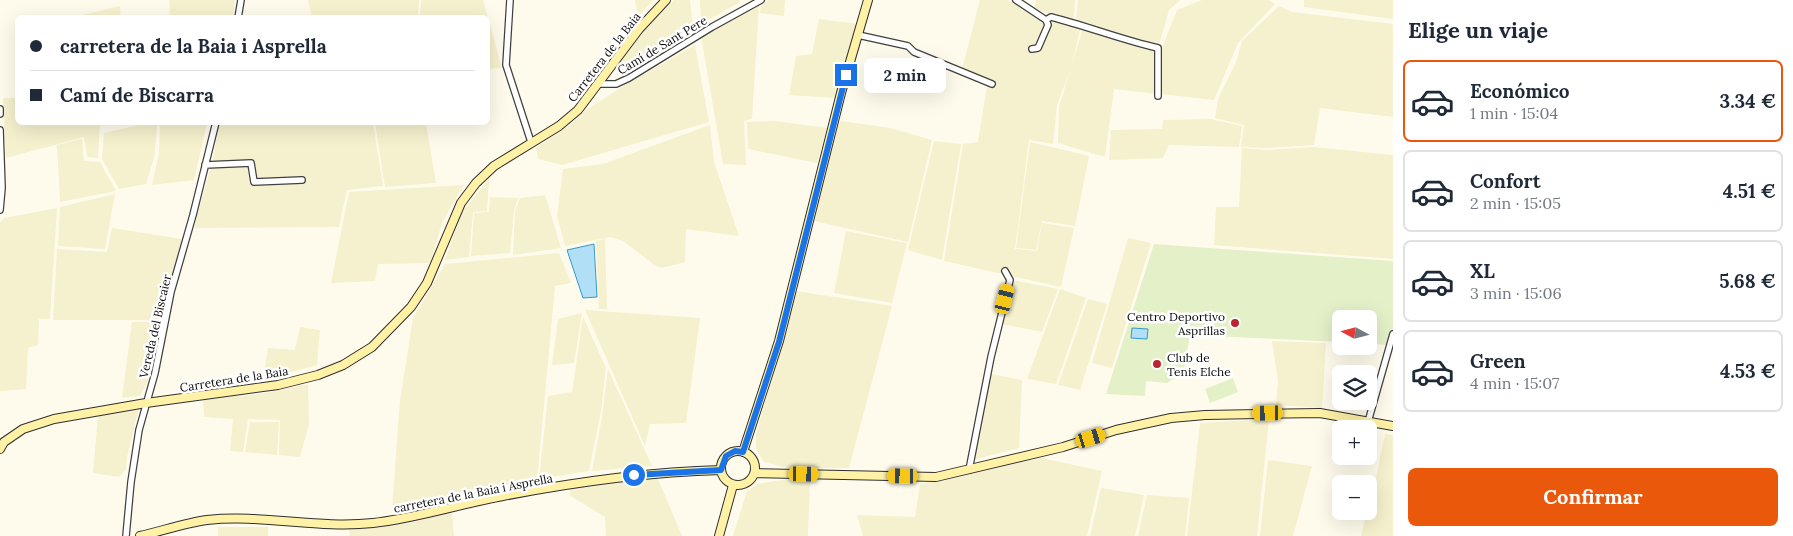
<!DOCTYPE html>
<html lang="es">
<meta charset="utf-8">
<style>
:root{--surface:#fff;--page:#f2f2f3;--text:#1f2937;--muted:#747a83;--line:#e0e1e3;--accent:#ea580c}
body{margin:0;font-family:Lora,serif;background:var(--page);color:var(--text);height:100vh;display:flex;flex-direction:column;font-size:19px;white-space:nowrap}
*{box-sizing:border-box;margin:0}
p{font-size:16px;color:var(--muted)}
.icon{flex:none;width:28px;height:28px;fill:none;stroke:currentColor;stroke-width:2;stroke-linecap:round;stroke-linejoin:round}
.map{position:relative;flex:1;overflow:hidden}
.side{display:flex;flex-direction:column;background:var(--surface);width:400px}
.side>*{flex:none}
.banner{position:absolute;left:15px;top:15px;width:475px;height:110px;border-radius:8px;box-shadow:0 5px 20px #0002;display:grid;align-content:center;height:110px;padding:0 15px;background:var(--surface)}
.needle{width:32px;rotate:277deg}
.buttons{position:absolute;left:1332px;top:310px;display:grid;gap:10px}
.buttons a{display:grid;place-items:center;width:45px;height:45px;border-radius:8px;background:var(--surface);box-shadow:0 5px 20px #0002;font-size:25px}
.end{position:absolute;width:22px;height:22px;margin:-11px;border:6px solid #1a73e8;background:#fff;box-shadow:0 0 0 2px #fff}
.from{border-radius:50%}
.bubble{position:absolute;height:35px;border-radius:8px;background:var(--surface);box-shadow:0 5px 20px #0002;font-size:16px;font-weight:700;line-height:35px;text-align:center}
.car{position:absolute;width:15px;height:30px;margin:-15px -8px;border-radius:6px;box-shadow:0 0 4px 1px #0007;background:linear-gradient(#f5c518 24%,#345 0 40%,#f5c518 0 76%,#345 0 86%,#f5c518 0)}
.banner b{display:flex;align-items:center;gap:18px;height:48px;font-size:19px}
.banner b+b{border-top:1px solid var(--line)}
.banner i{width:12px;height:12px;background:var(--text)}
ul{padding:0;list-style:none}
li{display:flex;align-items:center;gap:15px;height:82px;margin:0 10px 8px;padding:0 5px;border:2px solid var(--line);border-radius:8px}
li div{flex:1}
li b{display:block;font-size:19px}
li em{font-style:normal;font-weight:700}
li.active{border-color:var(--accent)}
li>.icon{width:45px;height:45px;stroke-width:1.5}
h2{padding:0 15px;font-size:22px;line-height:60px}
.action{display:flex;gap:10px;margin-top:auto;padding:10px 15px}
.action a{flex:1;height:58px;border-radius:8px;background:var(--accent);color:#fff;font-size:20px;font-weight:700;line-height:58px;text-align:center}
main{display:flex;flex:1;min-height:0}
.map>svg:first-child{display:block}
</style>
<main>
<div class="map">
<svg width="1393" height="536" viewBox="0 0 1393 536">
<rect width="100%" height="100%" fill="#fffbec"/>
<path fill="#f5f0cd" d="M169,0H235L233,17H170Z
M308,0H419L418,17H312Z
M421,0H483L502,68L488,69V18L420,17Z
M635,0H653L638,17Z
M674,0H690L693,30L617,75L616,66L645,30Z
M700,0H740V2L701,24Z
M769,0H785L784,16L760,13L761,4Z
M980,0H1008L1034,14L1081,26L1071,68L1057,105L1053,144L1029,140L1015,249L1037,251L1042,223L1074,228L1061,287L944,261L963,144L978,142L988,80L962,69Z
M1036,0H1075L1074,19L1048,14L1035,8Z
M1078,0H1180L1169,10L1159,45L1126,38L1076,19Z
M1202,0H1269L1275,4L1238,43L1214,100L1162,94V48L1177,10Z
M1304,0H1393V19L1304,7Z
M120,6L121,17H74Z
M759,6L752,119L744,121L746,165L723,164L701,36Z
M1279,6L1292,12L1393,24V117L1320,108L1314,145L1266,148L1241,147L1244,125L1215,118L1218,99L1236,62L1242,41Z
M819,19L857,24L836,98L789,95L796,56L812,54Z
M1083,28L1122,43L1157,50L1158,94L1114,89L1105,157L1058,143L1059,107Z
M695,45L709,122L562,165L538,159L536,148L570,125L586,110L625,85Z
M3,98H17L18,122L100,123L98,158L87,157L84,137L6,158Z
M1211,119L1242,126L1239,147L1169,145L1163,158L1109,160L1111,130L1162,129L1163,120Z
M775,121L827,128L817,163L748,149L747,122Z
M841,121L890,128L932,140L908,242L814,221L837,125Z
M152,122L157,123L155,154L146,184L119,189L102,159L104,133Z
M160,123H207L194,180L152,185L159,153Z
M219,123H373L383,186L347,190L339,227L194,228L213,159Z
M375,123H426L436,183L385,187Z
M710,125L714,162L739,236L686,229L685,262L662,268L656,266L623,241L611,237L565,246L557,216L563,169L603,164Z
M82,139L84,161L100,162L116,191L60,202L57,145Z
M934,141L961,144L942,260L908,250Z
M1030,142L1089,156L1075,226L1042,221L1036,250L1016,248Z
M1314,147L1393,155V259L1214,245L1216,207H1239L1242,148L1267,150Z
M489,179L487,211L473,212L469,257L445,260L462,212Z
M464,185L442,223L430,263L378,264L375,281L331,283L349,192Z
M115,194L105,249L58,246L60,207Z
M545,195L561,248L513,255L515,212L520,198Z
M490,197L518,198L514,211L510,253L471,256L474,213L489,212Z
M57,208L50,319H39L38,345L28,348L26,389L0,391V223L4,218Z
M112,228L182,239L161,320H53L57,249L107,252Z
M846,231L907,243L892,303L834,293Z
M1128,238L1151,243L1112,368L1092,363Z
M605,239L607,309H599L596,241Z
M559,253L571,283L555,286L537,480L470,491L392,509L400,400L413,318L445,264Z
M1012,280L1058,289L1042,332L1002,324Z
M1060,289L1086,298L1056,384L1027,379Z
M796,291L892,306L849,468H788L764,462L756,449V434Z
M1088,299L1107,304L1080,390L1058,385Z
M585,310L700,318L686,423L650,424L645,446Z
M582,313L574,363L552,365L558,319Z
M583,317L606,368L601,411L589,471L539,479L548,396L572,392Z
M132,322H161L147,383L140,396L122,398Z
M300,327L320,330L317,365L263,380L268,348L295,350Z
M1272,341L1326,343L1322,408L1276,405L1278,381Z
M608,369L652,466L592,471L602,417Z
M991,374L1022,380L1019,448L972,460Z
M308,384L309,424L300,457L279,455L280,420L248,419L243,452L230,451L233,419L204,417L203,399L266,393Z
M139,408L127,457L126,469L119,477L93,473L98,416Z
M1269,419L1257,536H1187L1200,423Z
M250,422H279L277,455L245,452Z
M1385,434L1393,435V536H1361L1367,511H1369Z
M1041,458L1102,471L1087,536H863L857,515L915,517L920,484Z
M1268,460L1312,466L1293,536H1260Z
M658,479L682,536H606L605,517L569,495L571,489L608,483Z
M781,480L810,481L808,536H733L747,491L757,484Z
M1101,488L1144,495L1135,536H1090Z
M1147,495L1189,498L1185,536H1138Z
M452,512L454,536H350L349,529L401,523Z
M218,527H268V536H218Z"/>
<path fill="#e4f0c8" d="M1154,244L1393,261V329L1389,345L1369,344V319H1341V342L1190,335L1184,368L1188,375L1180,378L1178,376L1167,383L1146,381L1145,396L1106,394Z
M1233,378L1238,392L1210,403L1205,389Z"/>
<path fill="#b1dff6" stroke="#3798ce" d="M594,244L597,297L583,298L567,250Z
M1132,328L1148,329L1147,339L1131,338Z"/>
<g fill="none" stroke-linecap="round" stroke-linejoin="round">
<defs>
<path id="street" d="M510,0L506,65L531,142
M1016,0L1046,20L1048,25L1038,48L1032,49
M238,18L241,0
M1046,20L1051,17C1087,26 1122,40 1158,48V96
M858,35L908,46L914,52L992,84
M597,84H616L629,78L712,27L761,0
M0,109V114
M0,130L2,188L0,210
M205,165L251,163L254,182L302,180
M1368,422L1393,334
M969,470L991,357L1010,280L1005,271
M126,536L131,482L139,430L155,373L171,292L193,215L216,122"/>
<path id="secondary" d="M0,449L4,442L23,429L54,419L146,403L278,385L318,375L343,365L372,347L411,307L427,283L461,203L476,183L494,166L559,126L578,110L639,29L666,0
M721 468a17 17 0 1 1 34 0a17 17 0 1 1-34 0Z
M743,452L779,341L841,93L868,0
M755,473L936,477L1063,447L1116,430L1171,418L1205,415L1320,413L1393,426
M140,536C162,531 185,523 207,520C262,514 318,529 373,523C418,518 459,504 503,496C575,482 648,472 721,470
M719,536L733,485"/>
</defs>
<use href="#street" stroke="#404040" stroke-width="8"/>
<use href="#secondary" stroke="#2f2f2f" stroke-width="10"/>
<use href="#street" stroke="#fff" stroke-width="5.5"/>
<use href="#secondary" stroke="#fff2a7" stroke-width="8"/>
</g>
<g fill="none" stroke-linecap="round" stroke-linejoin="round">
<path stroke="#1a73e8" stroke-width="6" d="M634,475L721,470L726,456L735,451L743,452L779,342L846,75"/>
</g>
<g fill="#bd2431" stroke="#fff" stroke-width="2">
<circle cx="1235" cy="323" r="5"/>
<circle cx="1157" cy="364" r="5"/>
</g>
<g text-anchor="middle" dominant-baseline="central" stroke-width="5" stroke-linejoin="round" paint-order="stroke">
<g font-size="12" fill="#0d0d0d" stroke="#fff">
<text transform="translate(662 45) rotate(-31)">Camí de Sant Pere</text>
<text transform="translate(604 57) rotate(-52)">Carretera de la Baia</text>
<text transform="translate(155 326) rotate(-77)">Vereda del Biscaier</text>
<text transform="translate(234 379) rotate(-9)">Carretera de la Baia</text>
<text transform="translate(473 493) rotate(-11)">carretera de la Baia i Asprella</text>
</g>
<g font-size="12" fill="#0d0d0d" stroke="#fff" text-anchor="end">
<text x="1225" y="316">Centro Deportivo<tspan x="1225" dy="14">Asprillas</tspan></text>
<text x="1167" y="357" text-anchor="start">Club de<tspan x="1167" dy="14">Tenis Elche</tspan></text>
</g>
</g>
</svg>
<div class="buttons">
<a><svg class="needle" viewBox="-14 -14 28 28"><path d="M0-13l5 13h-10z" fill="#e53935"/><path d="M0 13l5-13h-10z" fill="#747a83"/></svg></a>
<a><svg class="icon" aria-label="layers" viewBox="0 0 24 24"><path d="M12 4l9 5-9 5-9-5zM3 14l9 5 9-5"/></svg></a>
<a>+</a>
<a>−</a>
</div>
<i class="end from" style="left:634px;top:475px"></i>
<i class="end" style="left:846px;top:75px"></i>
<div class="bubble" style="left:864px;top:58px;width:82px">2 min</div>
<i class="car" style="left:1005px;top:299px;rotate:14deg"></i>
<i class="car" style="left:1268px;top:413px;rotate:269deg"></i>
<i class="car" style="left:1091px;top:438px;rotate:73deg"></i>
<i class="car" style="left:804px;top:474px;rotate:91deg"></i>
<i class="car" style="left:903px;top:476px;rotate:271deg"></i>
<div class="banner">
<b><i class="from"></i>carretera de la Baia i Asprella</b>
<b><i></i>Camí de Biscarra</b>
</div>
</div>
<section class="side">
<h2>Elige un viaje</h2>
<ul>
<li class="active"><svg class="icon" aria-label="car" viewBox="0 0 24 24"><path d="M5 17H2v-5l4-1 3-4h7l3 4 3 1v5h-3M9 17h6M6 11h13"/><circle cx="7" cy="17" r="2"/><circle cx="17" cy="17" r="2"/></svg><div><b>Económico</b><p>1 min · 15:04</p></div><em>3.34 €</em></li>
<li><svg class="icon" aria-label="car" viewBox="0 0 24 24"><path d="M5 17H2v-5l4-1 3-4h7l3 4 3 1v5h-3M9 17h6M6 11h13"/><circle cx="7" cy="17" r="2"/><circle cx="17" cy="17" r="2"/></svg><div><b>Confort</b><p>2 min · 15:05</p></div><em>4.51 €</em></li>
<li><svg class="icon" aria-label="car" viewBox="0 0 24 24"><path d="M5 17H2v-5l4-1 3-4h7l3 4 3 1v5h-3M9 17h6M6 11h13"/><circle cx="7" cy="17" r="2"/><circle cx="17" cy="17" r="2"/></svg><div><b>XL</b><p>3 min · 15:06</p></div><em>5.68 €</em></li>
<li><svg class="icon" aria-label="car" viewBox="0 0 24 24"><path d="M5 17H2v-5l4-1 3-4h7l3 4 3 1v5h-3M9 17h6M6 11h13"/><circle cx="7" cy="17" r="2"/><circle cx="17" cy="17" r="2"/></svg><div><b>Green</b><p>4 min · 15:07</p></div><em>4.53 €</em></li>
</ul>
<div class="action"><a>Confirmar</a></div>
</section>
</main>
